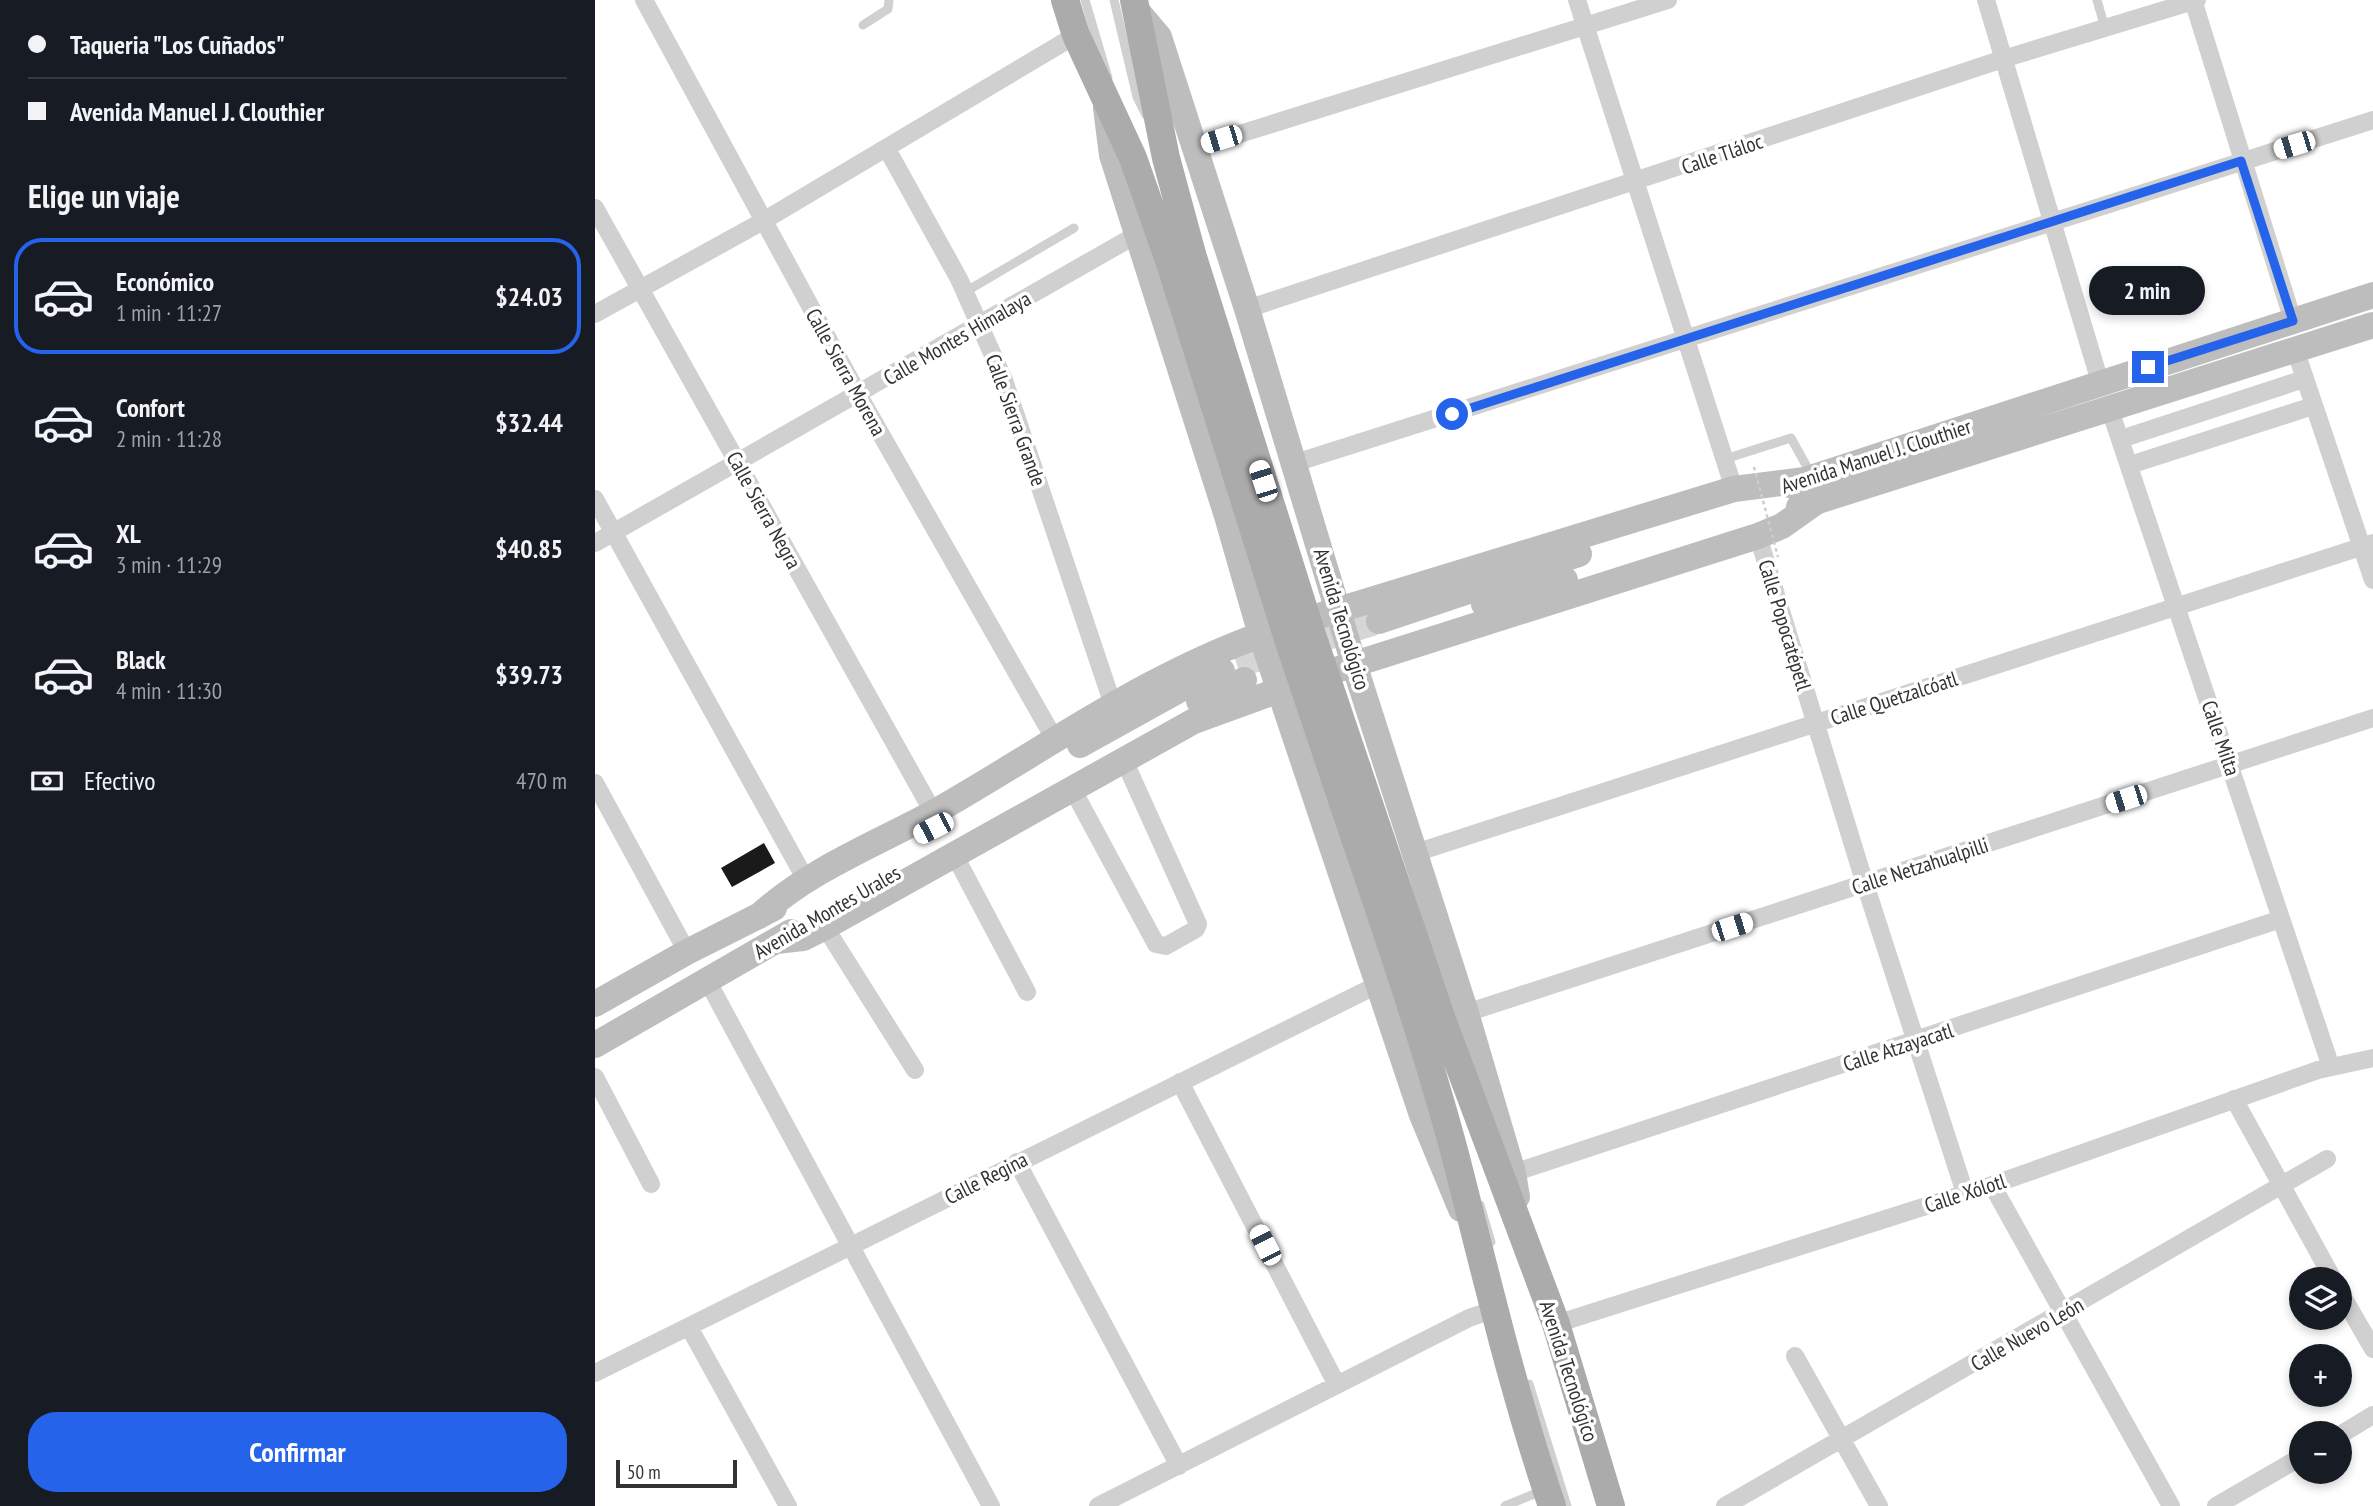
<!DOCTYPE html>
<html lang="es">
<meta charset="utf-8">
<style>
:root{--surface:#171b24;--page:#242831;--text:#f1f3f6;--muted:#9ea1a6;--line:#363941;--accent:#2563eb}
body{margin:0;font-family:"PT Sans Narrow",sans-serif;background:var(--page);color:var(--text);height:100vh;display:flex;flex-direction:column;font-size:26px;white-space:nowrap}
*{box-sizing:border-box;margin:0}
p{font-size:23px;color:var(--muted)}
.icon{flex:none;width:38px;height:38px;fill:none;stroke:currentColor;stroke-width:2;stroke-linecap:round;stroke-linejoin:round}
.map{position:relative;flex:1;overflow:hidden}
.sheet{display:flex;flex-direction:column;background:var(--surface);width:595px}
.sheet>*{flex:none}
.banner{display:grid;align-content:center;height:154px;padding:0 28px;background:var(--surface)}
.tools{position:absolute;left:1694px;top:1267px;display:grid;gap:14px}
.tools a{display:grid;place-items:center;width:63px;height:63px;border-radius:50%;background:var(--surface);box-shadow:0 4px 10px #0003;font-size:35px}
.scale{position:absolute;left:21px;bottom:18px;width:121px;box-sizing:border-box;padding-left:7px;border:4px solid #333;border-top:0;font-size:19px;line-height:24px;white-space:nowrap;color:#333;-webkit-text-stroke:5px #fff;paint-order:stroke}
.end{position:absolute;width:32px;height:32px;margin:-16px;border:9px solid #2563eb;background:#fff;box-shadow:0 0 0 4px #fff}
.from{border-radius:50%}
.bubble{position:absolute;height:49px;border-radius:24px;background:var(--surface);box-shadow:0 4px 10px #0003;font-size:23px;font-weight:800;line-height:49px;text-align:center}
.car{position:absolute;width:21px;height:42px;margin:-21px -10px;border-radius:9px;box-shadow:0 0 5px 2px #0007;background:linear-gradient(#fff 24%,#345 0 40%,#fff 0 76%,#345 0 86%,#fff 0)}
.banner b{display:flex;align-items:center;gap:24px;height:66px;font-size:26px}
.banner b+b{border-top:2px solid var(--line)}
.banner i{width:18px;height:18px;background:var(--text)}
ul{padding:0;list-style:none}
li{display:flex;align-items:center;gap:21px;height:116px;margin:0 14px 10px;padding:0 14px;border:4px solid transparent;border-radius:28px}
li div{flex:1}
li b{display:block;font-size:26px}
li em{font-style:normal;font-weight:800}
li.on{border-color:var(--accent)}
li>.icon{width:63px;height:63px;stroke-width:1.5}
h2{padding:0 28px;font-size:32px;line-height:84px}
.pay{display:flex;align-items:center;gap:18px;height:77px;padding:0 28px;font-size:26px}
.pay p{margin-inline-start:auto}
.button{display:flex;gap:14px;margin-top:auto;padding:14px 28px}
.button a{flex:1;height:80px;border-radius:28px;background:var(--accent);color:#fff;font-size:28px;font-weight:800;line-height:80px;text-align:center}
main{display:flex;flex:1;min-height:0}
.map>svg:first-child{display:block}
</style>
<main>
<section class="sheet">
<div class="banner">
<b><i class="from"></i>Taqueria &quot;Los Cuñados&quot;</b>
<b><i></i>Avenida Manuel J. Clouthier</b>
</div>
<h2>Elige un viaje</h2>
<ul>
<li class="on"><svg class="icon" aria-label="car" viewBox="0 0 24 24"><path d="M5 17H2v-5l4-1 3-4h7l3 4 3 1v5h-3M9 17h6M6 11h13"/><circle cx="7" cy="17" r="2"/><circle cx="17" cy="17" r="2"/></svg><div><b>Económico</b><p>1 min · 11:27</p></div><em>$24.03</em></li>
<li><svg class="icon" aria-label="car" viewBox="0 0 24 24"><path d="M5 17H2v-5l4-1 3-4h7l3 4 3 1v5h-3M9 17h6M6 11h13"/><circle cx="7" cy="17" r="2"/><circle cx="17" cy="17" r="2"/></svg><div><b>Confort</b><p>2 min · 11:28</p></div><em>$32.44</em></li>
<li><svg class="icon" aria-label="car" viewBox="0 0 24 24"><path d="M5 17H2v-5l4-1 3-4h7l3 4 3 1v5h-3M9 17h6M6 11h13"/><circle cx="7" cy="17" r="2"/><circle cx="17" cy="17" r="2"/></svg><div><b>XL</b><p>3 min · 11:29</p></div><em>$40.85</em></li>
<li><svg class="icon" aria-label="car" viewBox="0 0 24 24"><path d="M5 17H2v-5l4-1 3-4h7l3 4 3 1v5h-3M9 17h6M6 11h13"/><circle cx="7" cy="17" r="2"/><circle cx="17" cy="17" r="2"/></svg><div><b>Black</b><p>4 min · 11:30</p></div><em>$39.73</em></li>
</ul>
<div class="pay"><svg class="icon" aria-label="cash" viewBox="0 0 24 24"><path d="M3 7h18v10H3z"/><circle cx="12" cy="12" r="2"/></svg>Efectivo<p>470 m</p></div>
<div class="button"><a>Confirmar</a></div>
</section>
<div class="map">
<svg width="1778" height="1506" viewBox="0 0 1778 1506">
<rect width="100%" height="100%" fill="#fff"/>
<path fill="#1a1a1a" d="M169,843L180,863L137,887L126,868Z"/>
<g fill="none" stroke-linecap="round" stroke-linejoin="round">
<path stroke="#d6d6d6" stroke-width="26" stroke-dasharray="26 13" stroke-linecap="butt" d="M642,665L784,621"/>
<path stroke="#d0d0d0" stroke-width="9" d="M490,0L513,78
M519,0L542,97L551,115
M1502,0L1510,28
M268,25L293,9L294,0
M370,292L479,228
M1130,459L1196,438L1217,476
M885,1205L896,1242
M934,1384L972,1506
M910,1506L949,1490"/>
<path stroke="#d0d0d0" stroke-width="18" d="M49,0L263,394L460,740
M982,0L1139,489
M1391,0L1505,382
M1598,0L1698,321
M600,148L1073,0
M292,149L364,279L409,380L518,705
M0,208L338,812
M652,309L1408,59L1602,0
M0,314L168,221L481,35
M1700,349L1778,580
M1515,410L1736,1067
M1526,439L1709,379
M700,463L1778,120
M1535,465L1718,406
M0,499L211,880
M1163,536L1270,884L1370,1193
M0,543L541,235
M0,783L92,952
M478,790L561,944L571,946L601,929L603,924L529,760
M820,853L1778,543
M360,856L432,992
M230,927L320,1070
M112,980L396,1506
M871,1013L1778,718
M0,1077L56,1184
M585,1082L742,1385
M1639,1099L1738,1279
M422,1162L584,1466
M918,1173L1686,919
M1397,1185L1576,1506
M1745,1292L1778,1349
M961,1324L1397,1185L1723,1070L1778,1058
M94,1327L193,1506
M1200,1356L1284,1506
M0,1373L782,985
M1745,1435L1778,1415
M503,1506L874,1318L897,1310
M1130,1506L1732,1159
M1621,1506L1706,1457"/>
<path stroke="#bdbdbd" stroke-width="26" d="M542,11L564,37L652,309L759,664L871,1013L918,1173L922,1197
M511,108L517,155L632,516L666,635L827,1115L866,1209
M1194,485L1778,295
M1204,507L1778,325
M889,604L970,580
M727,615L1139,489L1210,480
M784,621L984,554
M744,669L1163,536L1187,526L1221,502
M604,701L649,680
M485,745L586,689L627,671
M164,916C214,870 279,845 338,813C451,749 556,671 680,630
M181,941L208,938L230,927L599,721L701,684
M0,1004L92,952L179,908
M0,1045L196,932"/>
<path stroke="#ababab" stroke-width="28" d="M470,0L481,35L538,158L575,263
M539,0L571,158L597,254
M762,768L846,1017L961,1324L1016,1506
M740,779C782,904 827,1030 861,1158C891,1275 918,1392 957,1506"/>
<path stroke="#cdcdcd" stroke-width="2.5" stroke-dasharray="3.5 3.5" stroke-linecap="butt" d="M1159,467L1183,557"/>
<path stroke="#ababab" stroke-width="28" d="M597,254L716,632L762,768
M575,263L693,639L740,779"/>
</g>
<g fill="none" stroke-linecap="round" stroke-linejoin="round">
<path stroke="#2563eb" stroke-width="9" d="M857,414L1646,161L1698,321L1553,367"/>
</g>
<g text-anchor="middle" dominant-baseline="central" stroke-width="7" stroke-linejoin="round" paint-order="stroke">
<g font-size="21" fill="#333" stroke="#fff">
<text transform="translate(1127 154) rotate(-19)">Calle Tláloc</text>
<text transform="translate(362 338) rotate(-30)">Calle Montes Himalaya</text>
<text transform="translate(251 372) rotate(61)">Calle Sierra Morena</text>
<text transform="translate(421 420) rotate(70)">Calle Sierra Grande</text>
<text transform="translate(1281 456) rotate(-18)">Avenida Manuel J. Clouthier</text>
<text transform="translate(169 510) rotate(61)">Calle Sierra Negra</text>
<text transform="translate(747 619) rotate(73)">Avenida Tecnológico</text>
<text transform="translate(1190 625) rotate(73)">Calle Popocatépetl</text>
<text transform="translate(1299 698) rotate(-18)">Calle Quetzalcóatl</text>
<text transform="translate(1626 738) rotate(71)">Calle Milta</text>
<text transform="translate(1325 866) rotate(-18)">Calle Netzahualpilli</text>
<text transform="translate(232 912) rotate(-30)">Avenida Montes Urales</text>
<text transform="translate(1303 1047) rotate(-18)">Calle Atzayacatl</text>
<text transform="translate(391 1178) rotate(-27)">Calle Regina</text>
<text transform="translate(1370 1193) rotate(-18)">Calle Xólotl</text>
<text transform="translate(1432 1334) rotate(-30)">Calle Nuevo León</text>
<text transform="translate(974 1371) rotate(72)">Avenida Tecnológico</text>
</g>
</g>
</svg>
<div class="tools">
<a><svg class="icon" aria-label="layers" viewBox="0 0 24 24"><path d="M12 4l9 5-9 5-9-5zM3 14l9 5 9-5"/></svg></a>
<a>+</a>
<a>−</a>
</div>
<div class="scale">50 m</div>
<i class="end from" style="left:857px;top:414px"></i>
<i class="end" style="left:1553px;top:367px"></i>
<div class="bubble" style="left:1494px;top:266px;width:116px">2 min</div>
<i class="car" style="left:626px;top:139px;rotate:253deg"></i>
<i class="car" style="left:1699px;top:145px;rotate:253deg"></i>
<i class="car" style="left:668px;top:481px;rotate:342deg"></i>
<i class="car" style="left:1531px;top:799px;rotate:252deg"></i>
<i class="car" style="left:338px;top:828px;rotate:243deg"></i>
<i class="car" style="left:1137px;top:927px;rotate:72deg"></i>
<i class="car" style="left:670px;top:1245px;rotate:333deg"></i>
</div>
</main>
